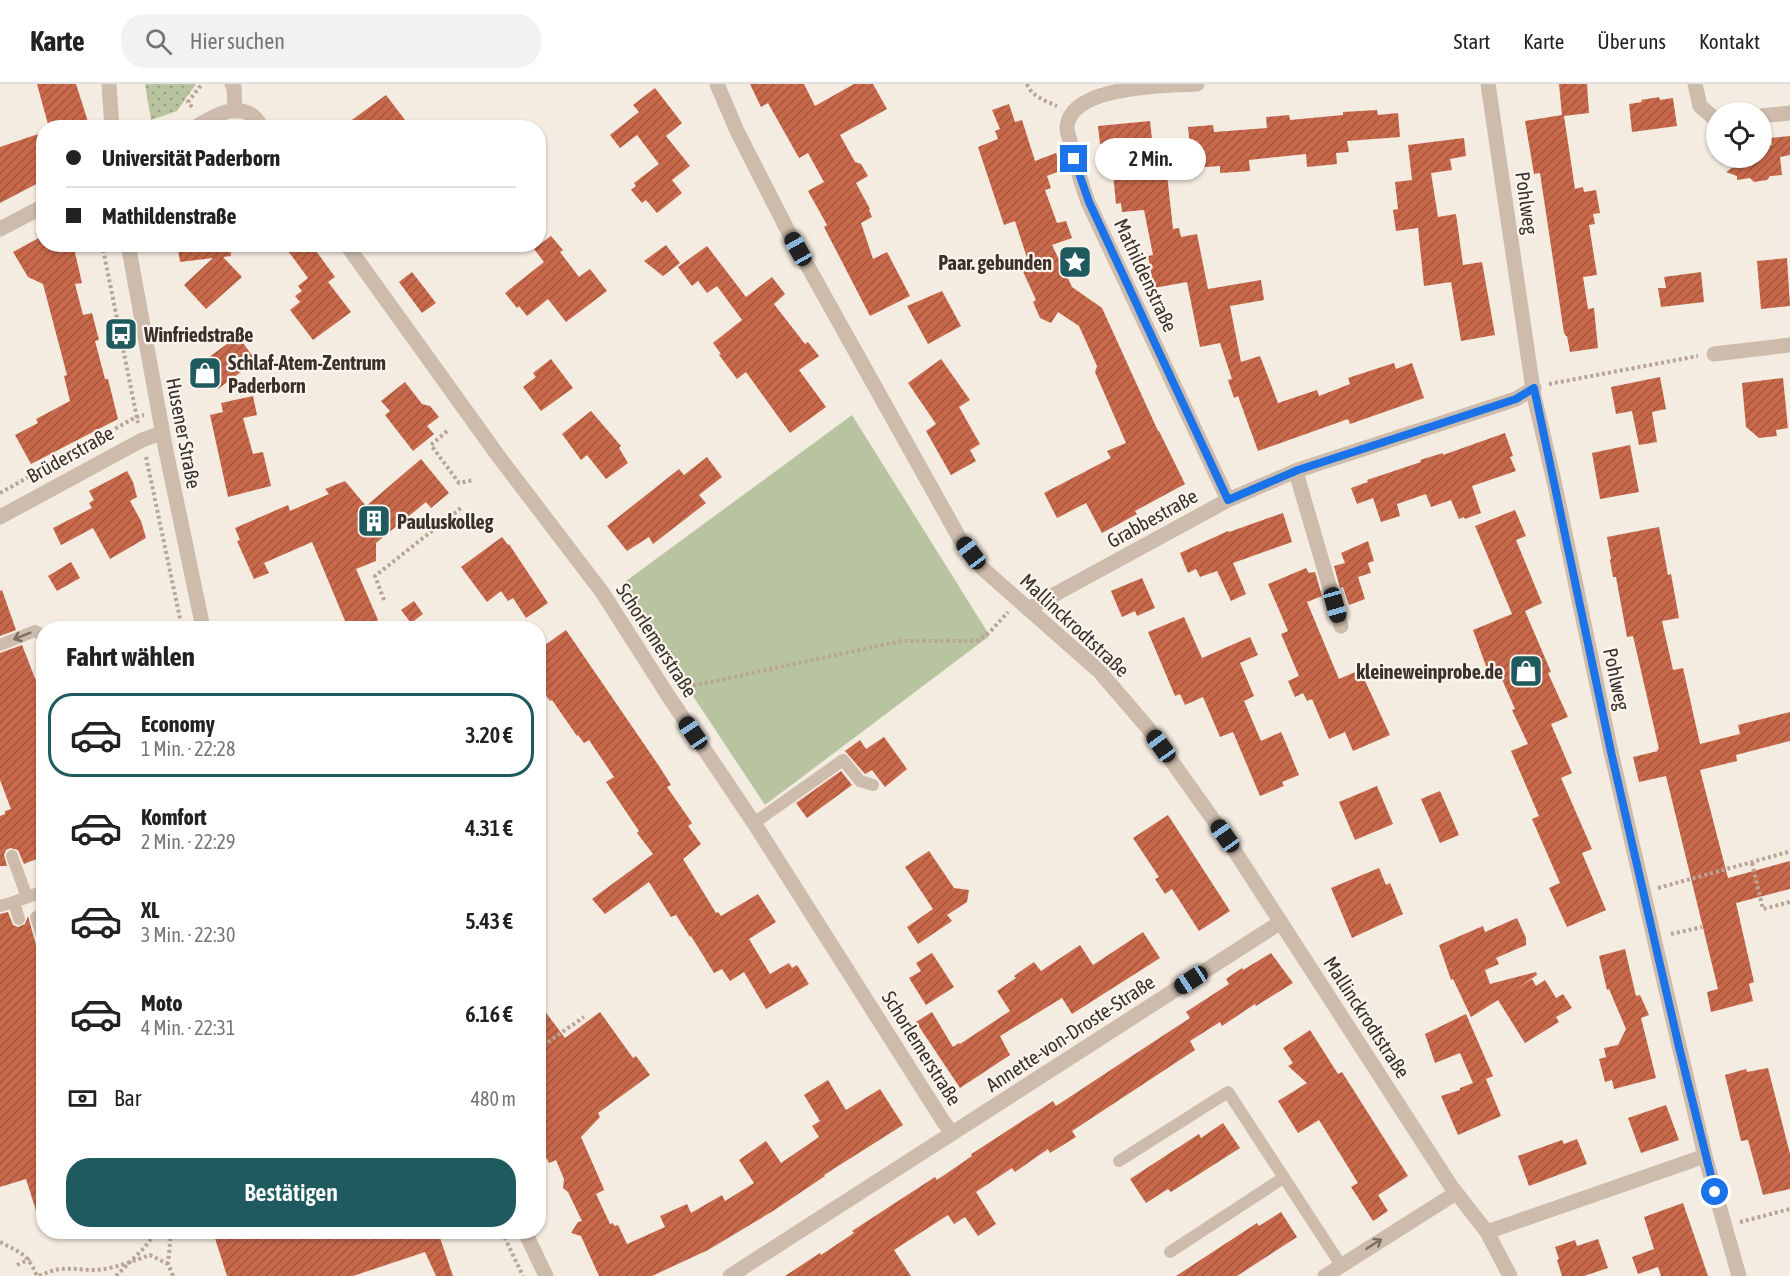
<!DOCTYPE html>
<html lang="de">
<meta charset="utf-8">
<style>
:root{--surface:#fff;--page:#f2f2f2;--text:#222;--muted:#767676;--line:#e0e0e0;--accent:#1f5a5e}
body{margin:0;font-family:"Asap Condensed",sans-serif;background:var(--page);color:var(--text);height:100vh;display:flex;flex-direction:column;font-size:22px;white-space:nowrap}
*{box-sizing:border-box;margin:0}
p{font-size:20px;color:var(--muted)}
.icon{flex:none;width:33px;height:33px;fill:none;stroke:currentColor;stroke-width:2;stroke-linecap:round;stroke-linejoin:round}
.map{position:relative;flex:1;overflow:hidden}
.drawer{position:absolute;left:36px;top:537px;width:510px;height:618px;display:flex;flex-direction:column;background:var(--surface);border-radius:24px;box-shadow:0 2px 4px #0004}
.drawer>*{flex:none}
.hud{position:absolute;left:36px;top:36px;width:510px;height:132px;border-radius:24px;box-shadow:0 2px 4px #0004;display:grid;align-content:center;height:132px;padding:0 30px;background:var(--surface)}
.controls{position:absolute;left:1706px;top:18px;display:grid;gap:12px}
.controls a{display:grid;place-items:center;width:66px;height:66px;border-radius:50%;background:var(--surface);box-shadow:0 2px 4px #0004;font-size:30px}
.end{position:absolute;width:27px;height:27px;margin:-14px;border:8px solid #1a73e8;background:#fff;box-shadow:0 0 0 3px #fff}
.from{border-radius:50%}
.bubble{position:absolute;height:42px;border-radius:21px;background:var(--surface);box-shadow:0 2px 4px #0004;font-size:20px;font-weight:600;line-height:42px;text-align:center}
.car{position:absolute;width:18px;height:36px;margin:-18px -9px;border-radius:8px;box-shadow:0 0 4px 2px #0007;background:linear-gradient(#222 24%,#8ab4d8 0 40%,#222 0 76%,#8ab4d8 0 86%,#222 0)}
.hud b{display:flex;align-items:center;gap:21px;height:57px;font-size:22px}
.hud b+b{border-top:2px solid var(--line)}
.hud i{width:15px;height:15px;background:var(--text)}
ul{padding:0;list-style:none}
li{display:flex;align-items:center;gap:18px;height:84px;margin:0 12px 9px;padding:0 18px;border:3px solid transparent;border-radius:24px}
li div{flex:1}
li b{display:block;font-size:22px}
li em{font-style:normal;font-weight:600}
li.active{border-color:var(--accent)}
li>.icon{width:54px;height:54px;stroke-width:1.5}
h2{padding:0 30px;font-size:27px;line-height:72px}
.pay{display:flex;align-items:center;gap:15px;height:66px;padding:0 30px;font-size:22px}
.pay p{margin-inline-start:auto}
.primary-button{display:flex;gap:12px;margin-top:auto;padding:12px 30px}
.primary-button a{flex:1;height:69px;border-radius:24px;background:var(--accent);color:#fff;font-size:24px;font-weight:600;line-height:69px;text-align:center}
header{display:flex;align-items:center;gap:36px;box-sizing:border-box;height:84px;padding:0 30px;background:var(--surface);border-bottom:2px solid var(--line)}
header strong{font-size:28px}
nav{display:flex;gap:33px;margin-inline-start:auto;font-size:21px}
.search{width:420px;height:54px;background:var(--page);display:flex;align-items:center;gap:15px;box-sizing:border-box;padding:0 21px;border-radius:24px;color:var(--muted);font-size:22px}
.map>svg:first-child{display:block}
</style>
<header>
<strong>Karte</strong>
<div class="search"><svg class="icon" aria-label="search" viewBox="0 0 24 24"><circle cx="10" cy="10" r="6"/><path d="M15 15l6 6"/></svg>Hier suchen</div>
<nav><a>Start</a><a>Karte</a><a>Über uns</a><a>Kontakt</a></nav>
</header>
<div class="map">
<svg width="1790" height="1192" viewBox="0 0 1790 1192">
<defs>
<pattern id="grass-dots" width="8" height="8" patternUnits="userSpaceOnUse" patternTransform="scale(1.5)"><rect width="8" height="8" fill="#b8c4a0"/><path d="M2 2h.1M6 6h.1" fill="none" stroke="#97a083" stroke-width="1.8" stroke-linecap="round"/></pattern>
<pattern id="building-hatch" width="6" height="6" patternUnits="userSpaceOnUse" patternTransform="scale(1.5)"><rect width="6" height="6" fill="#c8694b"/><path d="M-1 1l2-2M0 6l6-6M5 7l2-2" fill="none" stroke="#a4573f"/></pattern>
</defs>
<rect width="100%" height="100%" fill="#f4ebe1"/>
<path fill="url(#grass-dots)" d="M145,0H196L177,27L151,36Z"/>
<path fill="#b8c4a0" d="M852,331L988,549V553L765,721L687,603L622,500Z"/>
<path fill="url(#building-hatch)" d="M37,0H76L90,44H49Z
M750,0H804L815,22L854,0H873L887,25L840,51L855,78L861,80L868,92L856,99L870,125L869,126L872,133L861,139L873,175L887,168L910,212L870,232L824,143L827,141L808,107L824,98L808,69L799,74L768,19L761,23Z
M1559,0H1587L1589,29L1564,32L1575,105L1583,103L1584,108L1596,106L1600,129L1593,130L1595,140L1589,141L1597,191L1583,193L1588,225L1594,224L1598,264L1570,268L1567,252H1566L1564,249L1540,89L1534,90L1525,37L1562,31Z
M655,4L682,39L666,52L690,82L672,96L682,109L657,129L646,116L642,119L631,106L636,102L634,99L659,80L637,51L620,64L610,51L639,28L633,21Z
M386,11L405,36L394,44H341Z
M1659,13L1660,16L1673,14L1677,42L1632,48L1629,20L1642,18L1641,16Z
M1009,20L1015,38L1022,36L1035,77L1056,69L1062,86L1047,92L1051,104L1045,106L1057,139L1066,137L1072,154L1052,161L1072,203L1102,224L1158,347H1159L1185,400L1135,427L1137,430L1102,449L1086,419L1057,434L1044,409L1111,374L1107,367L1126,359L1095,288L1097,282L1079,242L1058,228L1051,239L1040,234L1033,218L1036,216L1020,181L1028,177L1015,137L1004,141L978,63L998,55L995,47L1000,45L992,26Z
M1377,26L1378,31L1398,29L1400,53L1347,57L1349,68L1336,69L1337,80L1307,83L1306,70L1249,76L1250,87L1220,89V82L1192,84L1188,43L1213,41L1214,48L1267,44L1266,33L1289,31L1290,36L1343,31V28Z
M1150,37L1156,91L1167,90L1173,145L1179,144L1181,153L1197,150L1208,205L1261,196L1264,216L1230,222L1241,278L1260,272L1278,319L1317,306L1319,312L1350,300L1348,294L1394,279L1396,285L1412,279L1424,314L1350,340L1348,335L1258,367L1238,312L1234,314L1228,296L1232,295L1220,259L1200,263L1187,198L1154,204L1148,172L1153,171L1144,126L1122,128L1121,119L1116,120L1113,89L1108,90L1105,59L1100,60L1098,42Z
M44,48V96L0,119V63Z
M1790,52V71L1780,73L1782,91L1770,92L1767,96L1754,98L1750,94L1737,96V92L1726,88L1736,81L1735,74H1761V62L1772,61L1771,54Z
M1464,54L1466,72L1450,75L1452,86L1431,89L1438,133L1456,130L1463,181L1482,178L1495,251L1461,257L1451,198L1424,202L1418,144L1396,147L1393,126L1398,125L1395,98L1412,96L1408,61Z
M44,151V160H73L82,199L75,200L83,231L92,229L99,256L95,257L105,295H108L118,335L31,380L15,351L38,339L36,335L70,317L64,292L67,291L43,200L28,193L13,168Z
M551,152L563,166L560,168L579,193L590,185L607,207L566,238L548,215L527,232L519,222L517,224L505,209L544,178L534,165Z
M177,160H230L231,172L223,173L242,193L206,225L184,201L213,174L180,178Z
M283,160H311L335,193L328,198L351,228L313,256L290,226L300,218L295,212L302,207L298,202L308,194Z
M666,161L680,179L663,192L644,177Z
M707,162L746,213L772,193L785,210L774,220L805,260L808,258L819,272L799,286L826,323L790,349L746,288L737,295L719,271L721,270L713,259L742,236L717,202L707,209L698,197L692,202L678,183Z
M1787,174L1790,222L1761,225L1757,177Z
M412,188L436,219L422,229L399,198Z
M1701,188L1704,218L1661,223L1658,204H1666L1664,193Z
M942,207L961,242L928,260L907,222Z
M238,252L256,277L218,305L216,296L202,299L198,281Z
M551,275L573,304L541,327L523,303L536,293L533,289Z
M941,275L970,316L959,323L980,360L970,366L976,377L951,391L926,347L936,340L908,299Z
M1660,293L1666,325L1652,328L1657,358L1639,361L1632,327L1616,330L1611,303Z
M1783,294L1788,344L1776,346L1777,352L1759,354L1746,343L1742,299Z
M405,298L422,320L430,322L439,333L427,342L434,350L413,367L385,331L390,327L381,317Z
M253,312L257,331L243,334L253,370L263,368L271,402L228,413L210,331L223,328L221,319Z
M591,327L621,362L619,364L628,379L606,395L587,371L581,376L562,350Z
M1505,349L1513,372L1510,373L1516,387L1472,402L1481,429L1465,435L1464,433L1459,435L1451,416L1431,423L1426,410L1397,420L1400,432L1381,438L1373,414L1357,420L1351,404L1368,398L1367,396L1421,378L1420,376L1443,369V371Z
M1630,361L1639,408L1600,415L1592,369Z
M707,373L722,393L699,411L706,419L653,460L649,453L627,467L607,442L679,385L684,391Z
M421,375L449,409L431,424L426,418L376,459V477L356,485L378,536L368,544H348L312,458L264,479L269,489L254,495L237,457L240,456L235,444L288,421L290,427L329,410L325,405L345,397L366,422Z
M127,387L133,398L137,413L130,417L141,437L146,454L110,475L93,444L61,461L53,444L92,424L89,419L94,416L89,407Z
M1515,426L1526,452L1516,456L1542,519L1525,527L1551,588L1548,589L1568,633L1551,640L1572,689L1561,694L1592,765L1582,769L1606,826L1567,843L1549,804L1560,799L1532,735L1539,732L1511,667L1528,660L1512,626L1515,625L1497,584L1488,588L1473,546L1512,530L1475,442Z
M1283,429L1292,458L1233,479L1246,510L1231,517L1217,487L1200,493L1196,485L1188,489L1180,469L1228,447L1229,448Z
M1659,443L1668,491L1671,490L1679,534L1662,537L1673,586L1683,584L1700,660L1740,650L1738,641L1790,628V657L1736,671L1737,677L1700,686L1728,794L1790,777V805L1736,819L1754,898L1749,900L1753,917L1711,928L1707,908L1718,905L1666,692L1639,698L1633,673L1658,667L1657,665H1659L1633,552L1627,553L1616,493H1613L1610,476L1611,475L1607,453Z
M502,453L508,461L509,460L548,519L526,534L513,514L508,517L501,507L487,518L461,483Z
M1368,457L1374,477L1368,479L1371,489L1358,493L1365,515L1349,521L1343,503L1340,504L1334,482L1345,479L1341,469Z
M71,478L80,494L57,507L48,492Z
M1306,484L1309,489L1315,488L1322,512L1307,518L1339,595L1360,586L1390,651L1353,667L1345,648L1329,655L1312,615L1307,617L1303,609L1295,613L1288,597L1299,592L1281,550L1288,547L1268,500Z
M1142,494L1155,524L1137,532L1135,527L1122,533L1111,507Z
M2,506L16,546L0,552V507Z
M414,517L423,530L411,539L401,526Z
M1184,533L1202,574L1250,553L1258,571L1240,579L1254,612L1244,617L1261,657L1281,648L1285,657L1299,691L1282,698L1284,702L1260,712L1233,648L1220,653L1203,613L1185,621L1180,610L1175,612L1148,548Z
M566,546L659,682L671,701L667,703L692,739L688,742L701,760L683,775L716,829L718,828L721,832L758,810L776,838L749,855L770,890L789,879L792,884L797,881L809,900L766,925L744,888L730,897L722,885L714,889L691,852L690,853L676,831L671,833L649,798L605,830L592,815L653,770L637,749L639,747L606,698L614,693L589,656L584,659L578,651L577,652L552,616L550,617L538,600V566Z
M22,561L44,617V772L24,780L18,766L10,764L6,766L4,771L7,782H0V732L5,730V727L11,725L0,696V569Z
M884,653L907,685L885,703L872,686L865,690L845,667L860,656L866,665Z
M841,687L852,701L807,734L796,719Z
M1377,702L1393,740L1355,756L1339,718Z
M1440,707L1459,751L1440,759L1421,715Z
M1168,731L1230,827L1199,847L1172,805L1165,810L1155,795L1159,793L1133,754Z
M929,767L954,804L969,806L967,818L947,831L952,837L918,860L907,843L933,825L905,783Z
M1379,784L1386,801L1390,799L1403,830L1352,854L1331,804Z
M8,828L13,841L18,843L25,840L28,832L36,861L44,879V1138L40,1139L26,1095L0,1103V830Z
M1517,834L1526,854V861L1496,874L1499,880L1485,886L1490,900L1536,888L1537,891L1511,908L1532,895L1536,902L1545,896L1556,914L1563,910L1572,924L1556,933L1559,938L1525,959L1498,916L1471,933L1453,895L1451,896L1439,861L1483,842L1485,848Z
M1143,848L1160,874L1072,930L1062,914L1000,952L1010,971L960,1004L916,938L932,928L953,963L959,959L960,960L1010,927L997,907L1016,894L1014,892L1034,878L1041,887L1080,861L1093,881Z
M1625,865L1636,912L1640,911L1649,931L1641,934L1656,994L1614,1005L1612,996L1605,998L1599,975L1606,973L1604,964L1618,961L1626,945L1609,905L1607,906L1599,872Z
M932,869L954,903L926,921L909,894L921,887L916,879Z
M1271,869L1293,899L1256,922L1255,920L1222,942L1220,938L1190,957L1195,966L1072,1047L1076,1053L1050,1069L1048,1065L1015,1088L1012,1084L976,1108L996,1140L978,1152L965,1133L954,1140L948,1131L894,1166L911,1192H785L820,1169L821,1171L854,1149L852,1147L935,1093L937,1096L972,1072L971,1070L973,1069L1053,1017L1056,1022L1138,968L1190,934L1186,928L1229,900L1226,895L1242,884L1243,886Z
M538,918L565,954L600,928L633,974L636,972L650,991L598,1029L600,1033L581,1053L603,1103L604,1106L596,1110L610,1140L613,1139L614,1142L618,1141L627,1160L665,1143L660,1132L687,1120L691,1129L722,1111L725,1117L754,1099L739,1076L766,1057L781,1079L819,1053L812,1042L820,1037L804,1011L828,996L846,1026L880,1005L903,1041L824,1091L825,1092L773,1127L708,1166L652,1192H599L581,1152L571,1149L578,1138L582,1137L568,1108L563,1104L564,1095L556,1076L549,1079L538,1058Z
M1466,930L1493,992L1486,995L1501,1032L1458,1051L1441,1012L1460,1006V1004L1473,999L1460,969L1435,979L1425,950Z
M1310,946L1338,990L1342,988L1408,1092L1378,1111L1388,1127L1373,1137L1351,1103L1358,1099L1319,1036L1298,1049L1278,1017L1307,999L1288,982L1293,979L1283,964Z
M1768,984L1790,1070V1105L1763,1111L1748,1056L1741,1057L1725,991L1746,985L1747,988Z
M1666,1021L1679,1056L1641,1069L1628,1034Z
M1223,1039L1240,1064L1171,1108L1168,1105L1146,1119L1130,1095L1199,1050L1201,1054Z
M1577,1055L1587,1080L1529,1102L1518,1072L1562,1056L1564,1060Z
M1683,1119L1708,1192H1661L1658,1183L1638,1190L1632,1173L1654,1165L1644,1133Z
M1281,1128L1297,1153L1237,1192H1176L1257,1139L1259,1142Z
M213,1148H438L453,1192H436L425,1168L353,1192H227Z
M1598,1155L1608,1184L1584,1192H1562L1557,1176L1559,1175L1555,1163L1575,1156L1577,1162Z"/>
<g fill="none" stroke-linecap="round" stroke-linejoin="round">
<path stroke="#b9a596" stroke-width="4" stroke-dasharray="3 3" stroke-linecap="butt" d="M1027,0C1031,12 1046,17 1057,22
M192,23L188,18L202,0
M102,160L138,339
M1549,300L1698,272
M447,347L431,361L459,399L474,396
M146,373L182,544
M0,409L136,333L144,331
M384,516L375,492L461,424
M682,606L687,603L901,557H977L989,549L1008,528
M1752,779L1763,825L1790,818
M1658,804L1788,768
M1671,850L1702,843
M538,965L584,933
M1740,1138L1790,1125
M171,1148L168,1180L173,1192
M502,1148L523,1192
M0,1158C21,1169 27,1169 37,1192
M17,1181L30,1175
M39,1192C67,1178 78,1189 104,1185C119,1183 135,1176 150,1171L168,1180
M116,1192L145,1163L156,1148"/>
<path stroke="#cdbbac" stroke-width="12" d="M0,561L35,547L44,552
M754,739L843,676L860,697L873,701
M12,772L27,813
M0,822L14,818
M44,831L36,833L44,858
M19,835L14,818L44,807
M1119,1077L1228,1008L1337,1175L1342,1181
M1170,1168L1283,1094"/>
<path stroke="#cdbbac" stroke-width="15" d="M109,0L112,44
M232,0L234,3L235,27
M717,0L737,47L787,145L960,455L982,484L1099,587L1148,644L1225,752L1451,1102L1487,1148L1510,1192
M1197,0C1166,2 1069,1 1067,44C1067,48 1069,53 1070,57C1074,78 1081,98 1088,118L1228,416
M1488,0L1534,312L1554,397L1611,668L1676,949L1705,1072L1739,1192
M1695,0L1700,22L1716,36
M1761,32L1790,29
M194,44C211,34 234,18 253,32C257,35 260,40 262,44
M0,145L44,122
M128,160L166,367L203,544
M346,160L499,373L602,508L669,613L754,739L943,1037L952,1049
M1714,270L1790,261
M1298,386V395L1341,542
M0,433L142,356L162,349
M1028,525L1228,416L1298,386L1516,315L1534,304
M525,1148L546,1192
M1487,1148L1705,1072
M730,1192L1281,838
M1325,1192L1456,1109"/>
</g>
<defs><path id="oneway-shaft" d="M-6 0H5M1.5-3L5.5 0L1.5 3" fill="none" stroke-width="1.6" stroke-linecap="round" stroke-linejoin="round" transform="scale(1.5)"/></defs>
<g stroke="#7d6f65">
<use href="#oneway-shaft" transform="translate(22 552) rotate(158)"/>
<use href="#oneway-shaft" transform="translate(1374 1160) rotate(-32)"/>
</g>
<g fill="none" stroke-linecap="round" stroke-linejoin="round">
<path stroke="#1a73e8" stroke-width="8" d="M1074,75L1089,118L1228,416L1298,386L1516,315L1534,304L1611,668L1679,963L1715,1108"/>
</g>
<defs>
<symbol id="sight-square" viewBox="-11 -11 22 22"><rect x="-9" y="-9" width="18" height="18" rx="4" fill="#1f5a5e" stroke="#fbf5ee"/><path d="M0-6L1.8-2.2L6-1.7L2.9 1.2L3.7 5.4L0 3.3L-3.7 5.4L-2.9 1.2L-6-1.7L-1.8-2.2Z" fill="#fff"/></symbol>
<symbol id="bus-square" viewBox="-11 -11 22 22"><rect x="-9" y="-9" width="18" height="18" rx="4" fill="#1f5a5e" stroke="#fbf5ee"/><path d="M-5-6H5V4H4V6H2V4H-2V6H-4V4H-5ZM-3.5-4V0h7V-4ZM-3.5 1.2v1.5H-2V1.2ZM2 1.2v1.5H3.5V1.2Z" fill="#fff"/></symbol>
<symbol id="shop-square" viewBox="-11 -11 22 22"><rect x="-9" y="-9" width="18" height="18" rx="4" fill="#1f5a5e" stroke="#fbf5ee"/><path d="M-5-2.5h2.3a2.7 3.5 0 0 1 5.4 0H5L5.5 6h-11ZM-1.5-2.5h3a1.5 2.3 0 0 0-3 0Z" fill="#fff"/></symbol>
<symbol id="building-square" viewBox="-11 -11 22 22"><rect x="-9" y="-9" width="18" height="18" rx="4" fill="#1f5a5e" stroke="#fbf5ee"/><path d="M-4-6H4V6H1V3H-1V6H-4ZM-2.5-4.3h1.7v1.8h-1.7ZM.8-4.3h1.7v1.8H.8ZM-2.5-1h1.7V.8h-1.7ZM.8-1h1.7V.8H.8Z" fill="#fff"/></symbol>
</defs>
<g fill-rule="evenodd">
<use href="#sight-square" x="1056" y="159" width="38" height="38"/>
<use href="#bus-square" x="102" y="231" width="38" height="38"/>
<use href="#shop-square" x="186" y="270" width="38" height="38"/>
<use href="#building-square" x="355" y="418" width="38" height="38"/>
<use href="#shop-square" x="1507" y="568" width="38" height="38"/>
</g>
<g text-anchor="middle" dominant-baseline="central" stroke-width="4.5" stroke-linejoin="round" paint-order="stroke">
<g font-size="20" fill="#3b302b" stroke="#fbf5ee">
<text transform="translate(1527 119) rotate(82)">Pohlweg</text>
<text transform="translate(1146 191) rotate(65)">Mathildenstraße</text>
<text transform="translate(184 349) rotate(79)">Husener Straße</text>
<text transform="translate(70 370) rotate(-29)">Brüderstraße</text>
<text transform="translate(1152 434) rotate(-29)">Grabbestraße</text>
<text transform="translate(1075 541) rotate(43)">Mallinckrodtstraße</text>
<text transform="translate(657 556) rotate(57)">Schorlemerstraße</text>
<text transform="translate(1617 595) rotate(78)">Pohlweg</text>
<text transform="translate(1367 933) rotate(57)">Mallinckrodtstraße</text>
<text transform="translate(1070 949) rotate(-33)">Annette-von-Droste-Straße</text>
<text transform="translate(922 964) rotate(58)">Schorlemerstraße</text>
</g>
<g font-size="20" font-weight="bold" fill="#3b302b" stroke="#fbf5ee" text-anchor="start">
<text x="1052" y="178" text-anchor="end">Paar. gebunden</text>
<text x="144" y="250">Winfriedstraße</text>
<text x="228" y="278">Schlaf-Atem-Zentrum<tspan x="228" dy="23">Paderborn</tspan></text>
<text x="397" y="437">Pauluskolleg</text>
<text x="1503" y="587" text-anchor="end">kleineweinprobe.de</text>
</g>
</g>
</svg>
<div class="controls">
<a><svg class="icon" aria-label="locate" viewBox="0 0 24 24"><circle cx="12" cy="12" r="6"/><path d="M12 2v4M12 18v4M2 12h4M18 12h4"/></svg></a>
</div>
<i class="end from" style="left:1715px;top:1108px"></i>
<i class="end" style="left:1074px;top:75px"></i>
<div class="bubble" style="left:1095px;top:54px;width:111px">2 Min.</div>
<i class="car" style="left:798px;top:165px;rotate:331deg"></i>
<i class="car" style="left:971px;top:469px;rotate:323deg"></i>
<i class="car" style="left:1335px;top:521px;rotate:164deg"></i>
<i class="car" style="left:693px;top:649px;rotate:326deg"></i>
<i class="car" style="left:1161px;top:662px;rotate:324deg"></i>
<i class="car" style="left:1225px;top:752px;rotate:325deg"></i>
<i class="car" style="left:1191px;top:896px;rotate:237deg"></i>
<div class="hud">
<b><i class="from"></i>Universität Paderborn</b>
<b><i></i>Mathildenstraße</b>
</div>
<section class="drawer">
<h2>Fahrt wählen</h2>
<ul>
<li class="active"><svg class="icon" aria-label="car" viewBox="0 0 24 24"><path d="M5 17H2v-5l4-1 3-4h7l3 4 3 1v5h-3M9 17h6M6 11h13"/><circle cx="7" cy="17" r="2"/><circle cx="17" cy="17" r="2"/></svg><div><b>Economy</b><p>1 Min. · 22:28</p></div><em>3.20 €</em></li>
<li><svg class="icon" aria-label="car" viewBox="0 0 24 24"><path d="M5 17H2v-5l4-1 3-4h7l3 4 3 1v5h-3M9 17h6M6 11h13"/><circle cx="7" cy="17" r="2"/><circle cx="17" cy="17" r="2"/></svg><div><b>Komfort</b><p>2 Min. · 22:29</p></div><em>4.31 €</em></li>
<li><svg class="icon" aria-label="car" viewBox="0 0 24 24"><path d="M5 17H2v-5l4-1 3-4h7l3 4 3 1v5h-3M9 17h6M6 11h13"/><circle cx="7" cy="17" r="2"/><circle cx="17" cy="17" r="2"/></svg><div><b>XL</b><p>3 Min. · 22:30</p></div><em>5.43 €</em></li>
<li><svg class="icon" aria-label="car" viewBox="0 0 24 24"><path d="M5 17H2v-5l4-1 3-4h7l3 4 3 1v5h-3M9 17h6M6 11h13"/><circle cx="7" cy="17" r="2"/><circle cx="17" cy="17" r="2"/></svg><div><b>Moto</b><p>4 Min. · 22:31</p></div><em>6.16 €</em></li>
</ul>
<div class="pay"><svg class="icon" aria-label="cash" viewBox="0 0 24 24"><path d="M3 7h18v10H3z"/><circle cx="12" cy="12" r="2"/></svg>Bar<p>480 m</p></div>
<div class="primary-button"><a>Bestätigen</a></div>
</section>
</div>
